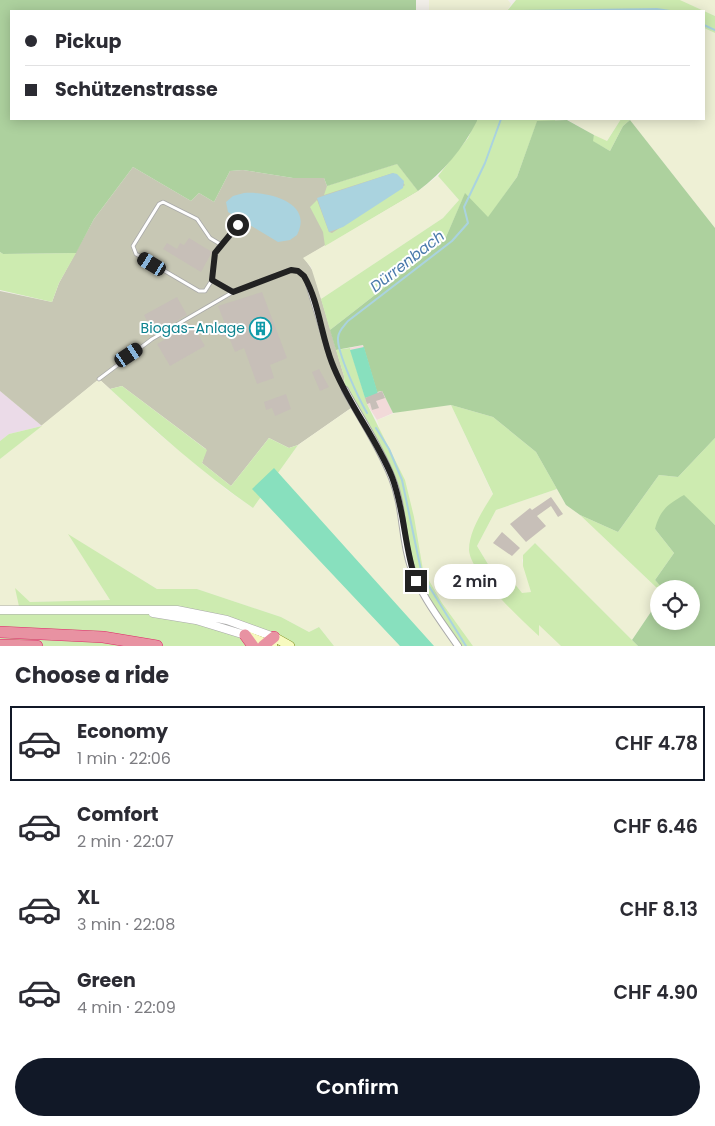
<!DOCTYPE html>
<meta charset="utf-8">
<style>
:root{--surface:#fff;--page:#f7f7f7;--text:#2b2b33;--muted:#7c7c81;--line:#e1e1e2;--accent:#111827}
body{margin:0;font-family:Poppins,sans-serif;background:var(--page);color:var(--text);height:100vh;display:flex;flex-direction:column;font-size:19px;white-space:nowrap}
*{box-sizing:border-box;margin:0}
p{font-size:16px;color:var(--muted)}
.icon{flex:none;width:28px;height:28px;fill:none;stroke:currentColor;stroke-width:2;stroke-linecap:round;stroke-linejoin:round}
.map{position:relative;height:646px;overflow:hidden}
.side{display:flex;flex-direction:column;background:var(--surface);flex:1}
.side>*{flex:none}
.banner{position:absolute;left:10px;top:10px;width:695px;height:110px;border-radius:0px;box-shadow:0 2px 12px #0003;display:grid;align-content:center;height:110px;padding:0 15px;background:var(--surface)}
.tools{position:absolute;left:650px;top:580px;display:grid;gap:10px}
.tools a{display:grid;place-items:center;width:50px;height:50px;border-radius:50%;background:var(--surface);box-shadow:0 2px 12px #0003;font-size:25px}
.end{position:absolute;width:22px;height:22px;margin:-11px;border:6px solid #222;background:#fff;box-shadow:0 0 0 2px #fff}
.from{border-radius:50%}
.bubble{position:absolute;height:35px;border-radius:18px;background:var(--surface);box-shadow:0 2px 12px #0003;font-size:16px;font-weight:600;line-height:35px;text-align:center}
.car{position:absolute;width:15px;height:30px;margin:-15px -8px;border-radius:6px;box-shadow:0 0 4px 1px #0007;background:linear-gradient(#222 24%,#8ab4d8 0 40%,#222 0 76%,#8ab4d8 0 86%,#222 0)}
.banner b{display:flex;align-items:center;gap:18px;height:48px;font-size:19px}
.banner b+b{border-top:1px solid var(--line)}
.banner i{width:12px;height:12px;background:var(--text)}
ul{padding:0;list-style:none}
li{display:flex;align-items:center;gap:15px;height:75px;margin:0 10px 8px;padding:0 5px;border:2px solid transparent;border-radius:0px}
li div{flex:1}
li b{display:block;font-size:19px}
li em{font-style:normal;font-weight:600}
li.current{border-color:var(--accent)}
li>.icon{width:45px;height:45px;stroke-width:1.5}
h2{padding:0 15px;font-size:22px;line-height:60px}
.action{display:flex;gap:10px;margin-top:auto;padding:10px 15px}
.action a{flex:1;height:58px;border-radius:30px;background:var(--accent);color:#fff;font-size:20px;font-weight:600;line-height:58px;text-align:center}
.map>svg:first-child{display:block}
</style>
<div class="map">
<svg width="715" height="646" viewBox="0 0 715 646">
<rect width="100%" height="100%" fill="#f2efe9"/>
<path fill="#f2dad9" d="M363,345L378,392L382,391L393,413L377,420L367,404L350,348Z"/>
<path fill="#ebdbe8" d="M0,391L42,426L9,434L0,441Z"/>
<path fill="#c7c7b4" d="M397,164L418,191L304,258L313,271L344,376L345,390L354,406L298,445L289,448L269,438L231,486L202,463L206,449L122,386L110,389L99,379L42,426L0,391V291L52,302L59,283L94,219L133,167L191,201L199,193L214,202L230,171L243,170L293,178H324L327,186Z"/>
<path fill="#eef0d5" d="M429,0H508L511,4L507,11H429Z
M680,0H715V16L682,1Z
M704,28L715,33V228L629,119H704Z
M555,119H621L606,142L568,120L555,121Z
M438,176L459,200L443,218L321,299L311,267L303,258L418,191Z
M99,379L159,434L227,490L253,508L298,445L354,406L392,479L405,536L458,646H334L319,627L309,632L281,617L197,589H157L69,535L110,600L30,602L16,590L21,611L0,610V459Z
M451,405L493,495L481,514L471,538L469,550L539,635V624L561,646H473L442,603L423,570L377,420L405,409Z
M557,489L566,505L580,515L659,590V600L632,640L535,543L522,560L531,592L522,594L500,584L477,546L496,510Z"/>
<path fill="#cdebb0" d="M516,0H680L715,16V33L704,28V11H507Z
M477,119H555V121L537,122L517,177L488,218L465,194L446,237L439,245L330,330L321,299L443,218L459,200L438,176L468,138Z
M621,119L630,120L623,126L610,151L592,141L594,135L607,141Z
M397,164L418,191L325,246L323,232L310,207L317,200L329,232L332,233L405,185L393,173L324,195L327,186Z
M0,252L3,254L76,253L59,283L52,302L0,290Z
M350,348L367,404L405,480L414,517L423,570L442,603L473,646H458L416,581L392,479L345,390L344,376L336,350Z
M122,386L207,450L202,463L231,486L269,438L289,448L298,445L253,508C202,473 156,431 110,389Z
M451,405L493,417L536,452L557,489L496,510L477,546L500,584L514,583L522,593L531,592L523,566V555L535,543L638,646H561L539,625V636C522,620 470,573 469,550C469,531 483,510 493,494Z
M42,426L0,459V441L9,434Z
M715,438V525L706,517L655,529L674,553L655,580L663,589L659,590L580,515L618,532L659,475L678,477Z
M68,534L157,589H197L281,617L309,632L319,627L334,646H0V610L20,611L15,588L30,602L110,600Z"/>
<path fill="#add19e" d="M0,0H416V11H11V119H477V121C463,149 443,172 418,191L397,164L327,186L324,178H293L243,170L230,171L214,202L199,193L191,201L133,167L94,219L76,253L3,254L0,252Z
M567,120L594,135L593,141L610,151L623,126L630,120L715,228V438L678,477L659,475L618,532L580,515L566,505L536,452L493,417L451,405L393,413L382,391L377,392L363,345L336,350L330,330L439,245L446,237L465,193L488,217L517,177L537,121Z
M684,495L715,525V646H638L632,640L659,600V621H691V589H663L655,580L674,553L655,529C660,510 668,504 684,495Z"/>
<path fill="#88e0be" d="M364,347L378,394L365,398L350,350Z
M274,468L434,646H400L252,489Z"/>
<path fill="#aad3df" d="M393,173L397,174L404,181L403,188L343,227L329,232L317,198Z
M244,193C268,191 314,202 297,235L290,240L278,242L228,212L226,202L233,196Z"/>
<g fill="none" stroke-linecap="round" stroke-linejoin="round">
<path stroke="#aad3df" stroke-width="2" d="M520,11L657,9L670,11
M704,25L715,30
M367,413C359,399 337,353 338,338C338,331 344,326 348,321L452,241L468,223L464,207L485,163L501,119
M376,428L389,449L402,480L422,575L466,646"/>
</g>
<path fill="#c7bfb8" d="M189,238L212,252L201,272L163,249L167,243L177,249L180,243L184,245Z
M262,292L287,358L270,365L274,378L257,384L244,348L235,352L228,335L222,337L217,327L225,324L218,306Z
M177,297L187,315L154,334L144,315Z
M192,324L205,346L170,366L157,344Z
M319,369L329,387L320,391L312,372Z
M382,391L385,398L376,401L379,408L372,410L370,403L367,404L365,398Z
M286,394L291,409L275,416L272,408L266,410L264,402Z
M551,497L563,514L558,517L551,506L537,516L546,526L526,542L510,524L530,508L532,510Z
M502,532L520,548L512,556L493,543Z"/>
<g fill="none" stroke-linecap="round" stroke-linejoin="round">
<defs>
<path id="service" d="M220,244L214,257L212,280L233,291
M212,280L205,291H199L136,254L133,246L159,204L163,202L197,219L210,238L220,244L229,238L238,225
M99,379L152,339L233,292L287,271C297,268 301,272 306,280L327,349L344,390"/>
<path id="minor" d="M345,390C361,419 380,447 392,478C404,507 401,538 411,567C421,596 441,621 458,646"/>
<path id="tertiary" d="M0,610H177L227,620L274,637
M153,613L196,620L245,635"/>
<path id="secondary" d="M245,635L273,646
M274,637L290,646"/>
<path id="motorway" d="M0,632L103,637L157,646
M245,635L253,646
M0,645L37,646
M263,646L274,637"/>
</defs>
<use href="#service" stroke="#a9a9a9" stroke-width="4.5"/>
<use href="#minor" stroke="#a9a9a9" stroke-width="8"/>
<use href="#tertiary" stroke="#a9a9a9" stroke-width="9"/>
<use href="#secondary" stroke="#707d05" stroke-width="10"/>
<use href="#motorway" stroke="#dc2a67" stroke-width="12"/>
<use href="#service" stroke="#fff" stroke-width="3"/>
<use href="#minor" stroke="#fff" stroke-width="6"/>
<use href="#tertiary" stroke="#fff" stroke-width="8"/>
<use href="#secondary" stroke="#f7fabf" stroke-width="9"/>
<use href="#motorway" stroke="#e892a2" stroke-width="11"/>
</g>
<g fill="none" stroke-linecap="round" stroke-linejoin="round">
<path stroke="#222" stroke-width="6" d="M238,225L215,253L212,280L233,292L291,270L298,271L304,276C319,302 321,335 332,363C347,403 376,437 392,477C405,511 404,547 416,581"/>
</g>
<defs>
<symbol id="building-ring" viewBox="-11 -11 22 22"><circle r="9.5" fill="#fff" stroke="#0f9aa8" stroke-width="1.5"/><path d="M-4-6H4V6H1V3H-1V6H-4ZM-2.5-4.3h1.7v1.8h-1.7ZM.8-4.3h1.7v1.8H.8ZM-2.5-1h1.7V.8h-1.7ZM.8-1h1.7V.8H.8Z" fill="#0f9aa8"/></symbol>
</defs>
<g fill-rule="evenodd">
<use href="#building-ring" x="248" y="316" width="25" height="25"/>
</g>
<g text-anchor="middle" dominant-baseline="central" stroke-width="4" stroke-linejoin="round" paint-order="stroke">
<g font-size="14" fill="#0d838f" stroke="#fff" text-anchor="end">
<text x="245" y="328">Biogas-Anlage</text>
</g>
<g font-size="15" font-style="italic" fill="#4a7aab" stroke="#fff">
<text transform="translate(407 261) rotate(-38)">Dürrenbach</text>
</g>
</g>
</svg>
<div class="tools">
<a><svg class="icon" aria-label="locate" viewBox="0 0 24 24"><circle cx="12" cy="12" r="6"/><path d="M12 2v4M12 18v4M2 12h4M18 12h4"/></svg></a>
</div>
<i class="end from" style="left:238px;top:225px"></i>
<i class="end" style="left:416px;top:581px"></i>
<div class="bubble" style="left:434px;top:564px;width:82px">2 min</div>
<i class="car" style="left:152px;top:264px;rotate:301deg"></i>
<i class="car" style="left:129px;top:355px;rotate:56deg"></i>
<div class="banner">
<b><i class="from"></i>Pickup</b>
<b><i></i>Schützenstrasse</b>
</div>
</div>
<section class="side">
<h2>Choose a ride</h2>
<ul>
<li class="current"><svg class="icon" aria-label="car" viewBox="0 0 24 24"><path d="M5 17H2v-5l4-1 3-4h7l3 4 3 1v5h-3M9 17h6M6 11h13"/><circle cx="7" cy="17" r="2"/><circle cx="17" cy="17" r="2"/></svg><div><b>Economy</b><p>1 min · 22:06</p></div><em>CHF 4.78</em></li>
<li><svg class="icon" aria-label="car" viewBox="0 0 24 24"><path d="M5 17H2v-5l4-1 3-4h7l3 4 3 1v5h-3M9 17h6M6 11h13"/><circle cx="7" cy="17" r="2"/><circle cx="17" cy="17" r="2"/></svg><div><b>Comfort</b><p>2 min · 22:07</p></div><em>CHF 6.46</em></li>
<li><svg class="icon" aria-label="car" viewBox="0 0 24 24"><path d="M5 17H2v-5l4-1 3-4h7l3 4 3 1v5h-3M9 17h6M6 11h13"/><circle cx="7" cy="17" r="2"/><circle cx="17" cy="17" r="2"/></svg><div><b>XL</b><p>3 min · 22:08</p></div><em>CHF 8.13</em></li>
<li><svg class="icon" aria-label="car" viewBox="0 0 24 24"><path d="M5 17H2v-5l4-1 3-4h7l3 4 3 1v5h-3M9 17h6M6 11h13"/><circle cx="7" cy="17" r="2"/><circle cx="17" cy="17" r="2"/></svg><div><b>Green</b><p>4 min · 22:09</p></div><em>CHF 4.90</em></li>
</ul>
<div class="action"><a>Confirm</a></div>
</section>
